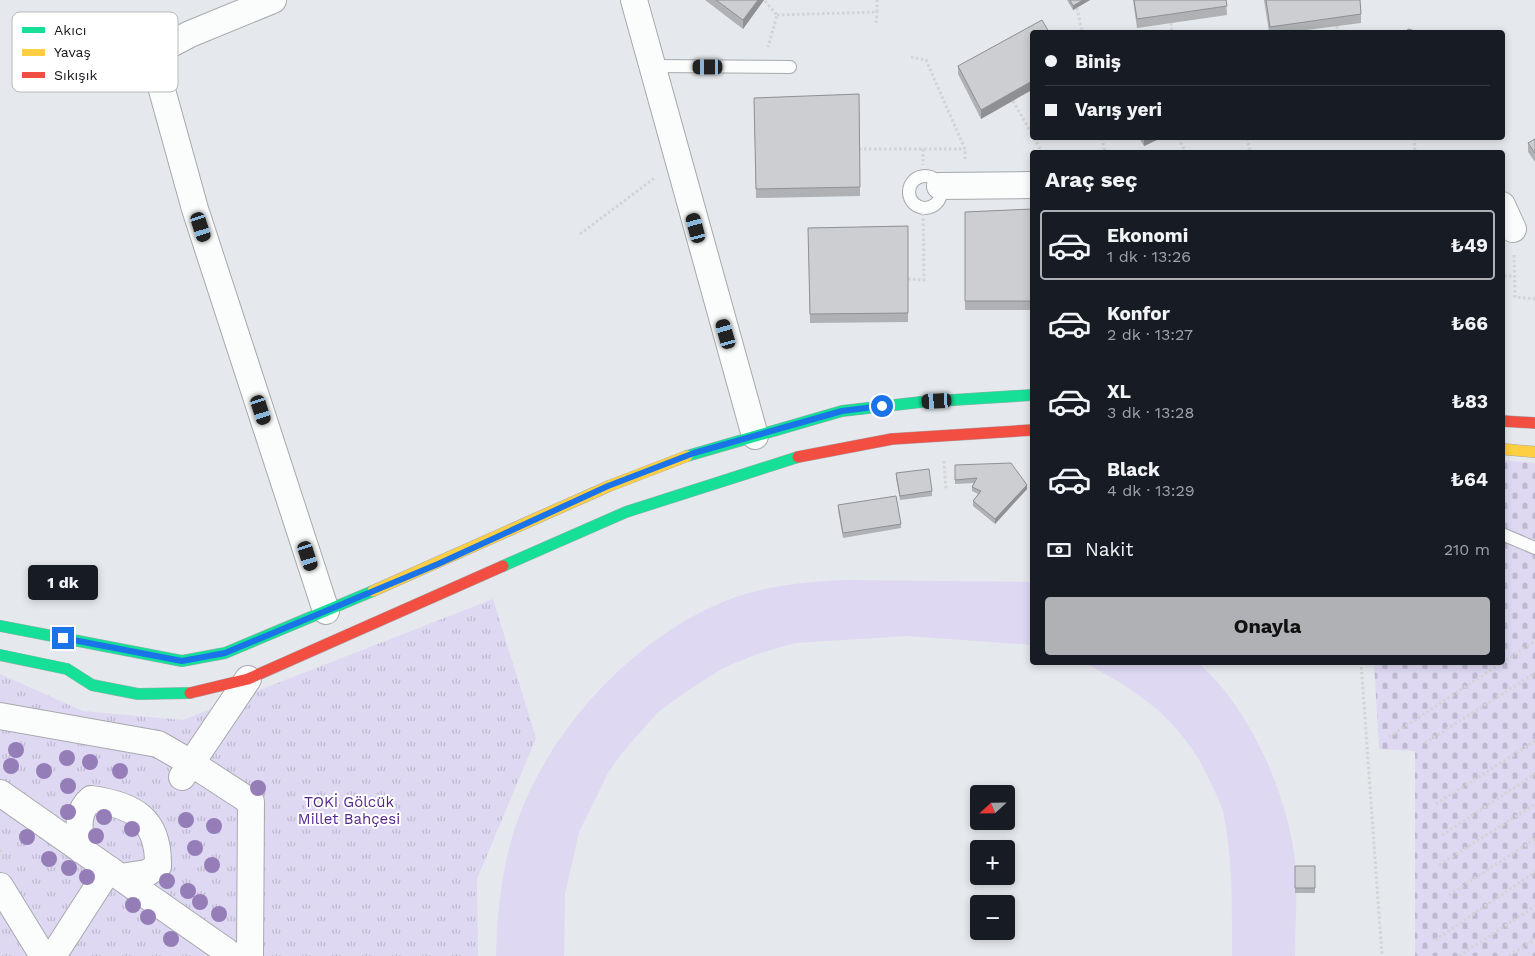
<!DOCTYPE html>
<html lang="tr">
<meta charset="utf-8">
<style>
:root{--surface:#171b24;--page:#242831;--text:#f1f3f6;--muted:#9ea1a6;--line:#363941;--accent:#afb1b4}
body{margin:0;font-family:"Work Sans",sans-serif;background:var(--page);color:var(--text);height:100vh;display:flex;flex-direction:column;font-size:19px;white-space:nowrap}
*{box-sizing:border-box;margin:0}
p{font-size:16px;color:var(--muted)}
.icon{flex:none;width:28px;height:28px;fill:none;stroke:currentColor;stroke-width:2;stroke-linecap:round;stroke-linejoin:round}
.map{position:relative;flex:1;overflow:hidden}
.details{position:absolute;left:1030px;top:150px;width:475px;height:515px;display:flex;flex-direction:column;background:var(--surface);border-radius:5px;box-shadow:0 2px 8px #0003}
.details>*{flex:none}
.banner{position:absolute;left:1030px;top:30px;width:475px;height:110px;border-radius:5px;box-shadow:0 2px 8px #0003;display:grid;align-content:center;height:110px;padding:0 15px;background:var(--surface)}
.needle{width:32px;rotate:248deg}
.buttons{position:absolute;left:970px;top:785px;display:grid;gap:10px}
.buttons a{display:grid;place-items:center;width:45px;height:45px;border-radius:5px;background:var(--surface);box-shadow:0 2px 8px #0003;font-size:25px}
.end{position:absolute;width:22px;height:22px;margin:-11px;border:6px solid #1a73e8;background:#fff;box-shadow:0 0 0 2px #fff}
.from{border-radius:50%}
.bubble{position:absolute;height:35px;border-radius:5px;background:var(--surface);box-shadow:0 2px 8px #0003;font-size:16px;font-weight:700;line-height:35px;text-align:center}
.car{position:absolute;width:15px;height:30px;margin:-15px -8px;border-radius:6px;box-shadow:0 0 4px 1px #0007;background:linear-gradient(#222 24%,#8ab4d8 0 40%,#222 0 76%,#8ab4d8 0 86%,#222 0)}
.banner b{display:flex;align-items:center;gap:18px;height:48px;font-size:19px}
.banner b+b{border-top:1px solid var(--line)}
.banner i{width:12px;height:12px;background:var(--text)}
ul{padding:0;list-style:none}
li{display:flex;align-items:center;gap:15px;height:70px;margin:0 10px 8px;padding:0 5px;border:2px solid transparent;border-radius:5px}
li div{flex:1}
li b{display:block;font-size:19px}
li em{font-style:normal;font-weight:700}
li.selected{border-color:var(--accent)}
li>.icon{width:45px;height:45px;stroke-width:1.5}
h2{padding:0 15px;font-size:22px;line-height:60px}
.pay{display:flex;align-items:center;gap:12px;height:55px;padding:0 15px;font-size:19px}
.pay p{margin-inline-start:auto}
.cta{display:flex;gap:10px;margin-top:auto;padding:10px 15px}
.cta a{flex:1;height:58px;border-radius:5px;background:var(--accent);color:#111;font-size:20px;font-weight:700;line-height:58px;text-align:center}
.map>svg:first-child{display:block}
</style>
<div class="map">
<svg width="1535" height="956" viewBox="0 0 1535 956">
<defs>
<pattern id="grass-tufts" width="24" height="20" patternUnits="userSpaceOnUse" patternTransform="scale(1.25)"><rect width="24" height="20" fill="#ded8f3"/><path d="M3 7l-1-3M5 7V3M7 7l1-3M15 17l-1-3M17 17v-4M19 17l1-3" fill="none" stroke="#beb9d0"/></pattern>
<pattern id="cemetery-stones" width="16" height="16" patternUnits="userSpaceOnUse" patternTransform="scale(1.25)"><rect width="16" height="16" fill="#ded8f3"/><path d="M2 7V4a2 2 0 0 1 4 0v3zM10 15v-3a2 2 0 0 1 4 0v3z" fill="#beb9d0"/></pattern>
</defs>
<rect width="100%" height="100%" fill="#e5e8ec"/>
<path fill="url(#grass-tufts)" d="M493,599L536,738L477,879L478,956H0V674L83,711L183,720Z"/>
<path fill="url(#cemetery-stones)" d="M1503,460L1535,463V956H1415V751L1379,749L1374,663L1502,662Z"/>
<path fill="#ded8f3" d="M844,580L1032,582V645L908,636L795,643L757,654L723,668L690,689L658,712L621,754L608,773L579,832L565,894L564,956H496C497,906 504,850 524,804C561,716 645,629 736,597C771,585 807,582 844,580Z
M1084,663H1198C1249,706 1288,795 1295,861C1298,892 1295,925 1295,956H1232C1232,908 1233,858 1223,811C1220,802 1215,792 1211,783C1184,723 1141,691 1084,663Z"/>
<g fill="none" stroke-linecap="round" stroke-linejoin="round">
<defs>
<path id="lane" d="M652,66L790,67
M909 192a16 16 0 1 1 32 0a16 16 0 1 1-32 0Z
M1502,534L1535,548"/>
<path id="street" d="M273,0L190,34L152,54L195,209L326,611
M634,0L755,436
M940,186L1032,185
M1502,205L1513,229
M0,716L158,744L191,763L251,802L250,956
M182,777L248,679
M0,793L233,956
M81,850C80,830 75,813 91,799C134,805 159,819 158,866L147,873L120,877
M0,886L43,956
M53,956L109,869"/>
<path id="fast" d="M687,456L842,411L921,402L1032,395
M503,566L626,512L798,457
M0,626L182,661L225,653L373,591
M0,655L67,669L92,685L138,694L190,693"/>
<path id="slow" d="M1502,449L1535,452
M373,591L609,486L687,456"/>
<path id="jam" d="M1502,421L1535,423
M798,457L892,439L1032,430
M190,693L248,679L503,566"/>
</defs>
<use href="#lane" stroke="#a7a9ac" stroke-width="14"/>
<use href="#street" stroke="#a7a9ac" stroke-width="28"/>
<use href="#fast" stroke="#a7a9ac" stroke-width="12"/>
<use href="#slow" stroke="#a7a9ac" stroke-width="12"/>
<use href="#jam" stroke="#a7a9ac" stroke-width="12"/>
<path stroke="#d3d4d6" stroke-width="3" stroke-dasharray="2.5 2.5" stroke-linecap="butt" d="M765,1L777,15L768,47
M1077,8L1082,32
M777,15L877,12V0
M876,23L877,12
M1171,23L1172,32
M1337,26L1338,32
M911,57L926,60L965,149V160
M1013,101L1032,134
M1034,138L1042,152
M1102,138L1105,152
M1178,138L1186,152
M1247,138L1250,152
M1303,138V139
M1414,138L1415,152
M859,149H965
M923,149V165
M580,234L656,177
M1514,255L1515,297L1535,299
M1504,276H1514
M908,279L924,280L923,208
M944,461L946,491
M1361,662L1382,956
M1389,737L1535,641
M1425,743L1535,673
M1436,804L1535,741
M1442,835L1535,774
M0,850L7,860
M1439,865L1535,804
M1449,895L1535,839
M1435,940L1535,872
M1459,956L1535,906
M1509,956L1535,939"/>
<use href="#lane" stroke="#fbfcfc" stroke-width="12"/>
<use href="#street" stroke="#fbfcfc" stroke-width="26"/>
<use href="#fast" stroke="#16e098" stroke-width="11"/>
<use href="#slow" stroke="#ffcf43" stroke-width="11"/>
<use href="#jam" stroke="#f24e42" stroke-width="11"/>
</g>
<g fill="#957eb7">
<circle cx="16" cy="750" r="8"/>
<circle cx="67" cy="758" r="8"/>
<circle cx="90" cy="762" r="8"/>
<circle cx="11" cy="766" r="8"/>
<circle cx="44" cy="771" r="8"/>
<circle cx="120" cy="771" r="8"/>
<circle cx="68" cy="786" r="8"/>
<circle cx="258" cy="788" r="8"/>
<circle cx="68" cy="812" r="8"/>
<circle cx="104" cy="817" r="8"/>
<circle cx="186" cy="820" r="8"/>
<circle cx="214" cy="826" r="8"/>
<circle cx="132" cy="829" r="8"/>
<circle cx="96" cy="836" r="8"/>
<circle cx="27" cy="837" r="8"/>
<circle cx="195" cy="848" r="8"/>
<circle cx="49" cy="859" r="8"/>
<circle cx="212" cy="865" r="8"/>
<circle cx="69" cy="868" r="8"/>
<circle cx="87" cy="877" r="8"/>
<circle cx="167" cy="881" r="8"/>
<circle cx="188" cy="891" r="8"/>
<circle cx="200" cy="902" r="8"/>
<circle cx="133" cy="905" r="8"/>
<circle cx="219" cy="914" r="8"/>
<circle cx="148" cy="917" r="8"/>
<circle cx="171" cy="939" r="8"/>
</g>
<path fill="#afb1b5" d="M705,0H764L743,29Z
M1067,0H1090L1073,10Z
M1133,0H1226L1227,15L1137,28Z
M1264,0H1360L1361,14V23L1291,32H1269Z
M1042,20L981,119L958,74V66Z
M859,94L860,196L756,198L754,98Z
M1139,138H1161L1144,146Z
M1535,139V162L1528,152V143Z
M1032,209V310H965V212Z
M1502,225L1504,318V327H1502Z
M908,226V322L810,323L808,228Z
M955,465L1027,489L995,524L973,506V501L978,494L972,491V487L974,483L955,484Z
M896,473L932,491V496L900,500L896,478Z
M838,505L901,524V528L843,538L838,510Z
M1295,866H1315V893H1295Z"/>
<path fill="#8f9093" d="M758,0H764L743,29V20Z
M1083,0H1090L1073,10V6Z
M1032,81V90L981,119V110Z
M1144,138H1161L1144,146Z
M1027,485V489L995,524V519Z"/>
<path fill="#ccced2" stroke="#8f9093" d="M716,0H758L743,20Z
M1070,0H1083L1073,6Z
M1134,0H1226L1227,6L1137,19Z
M1266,0H1360L1361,14L1270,27Z
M1042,20L1049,32H1032V81L981,110L958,66Z
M1408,29L1419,32H1407Z
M859,94L860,187L756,189L754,98Z
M1535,139V153L1528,143Z
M1032,209V301H965V212Z
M1503,224L1504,318H1502V225Z
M908,226V313L810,314L808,228Z
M1011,463L1027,485L995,519L973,501L981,491L972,487L977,478L955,480V465Z
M929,469L932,491L900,496L896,473Z
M896,496L901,524L843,533L838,505Z
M1295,866H1315V888H1295Z"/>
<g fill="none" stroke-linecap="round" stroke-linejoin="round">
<path stroke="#1a73e8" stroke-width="6" d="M63,638L182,661L225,653L438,564L608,486L694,453L842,411L882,406"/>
</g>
<g text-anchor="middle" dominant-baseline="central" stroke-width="4" stroke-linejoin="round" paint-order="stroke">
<g font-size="15" fill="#54278c" stroke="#fff">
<text x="349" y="802">TOKİ Gölcük<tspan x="349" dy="17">Millet Bahçesi</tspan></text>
</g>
</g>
<rect x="12" y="12" width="166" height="80" rx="8" fill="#fff" stroke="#b9b9ba" stroke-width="1"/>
<rect x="22" y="27" width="23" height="6" fill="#16e098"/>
<rect x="22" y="49" width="23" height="7" fill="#ffcf43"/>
<rect x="22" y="72" width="23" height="6" fill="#f24e42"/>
<g font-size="14" fill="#16171a">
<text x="54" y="35">Akıcı</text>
<text x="54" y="57">Yavaş</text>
<text x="54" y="80">Sıkışık</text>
</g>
</svg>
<div class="buttons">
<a><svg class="needle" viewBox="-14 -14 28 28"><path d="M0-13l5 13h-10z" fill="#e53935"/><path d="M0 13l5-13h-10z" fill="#9ea1a6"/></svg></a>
<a>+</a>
<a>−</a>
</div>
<i class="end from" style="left:882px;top:406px"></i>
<i class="end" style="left:63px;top:638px"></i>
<div class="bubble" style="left:28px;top:565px;width:70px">1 dk</div>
<i class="car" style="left:708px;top:67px;rotate:270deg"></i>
<i class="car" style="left:201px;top:227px;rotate:162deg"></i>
<i class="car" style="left:696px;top:228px;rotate:345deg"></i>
<i class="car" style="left:726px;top:334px;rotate:344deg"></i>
<i class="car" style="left:937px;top:401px;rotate:267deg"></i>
<i class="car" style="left:261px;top:410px;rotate:162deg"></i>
<i class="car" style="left:308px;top:556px;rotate:162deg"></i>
<div class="banner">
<b><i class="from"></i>Biniş</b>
<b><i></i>Varış yeri</b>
</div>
<section class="details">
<h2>Araç seç</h2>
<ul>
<li class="selected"><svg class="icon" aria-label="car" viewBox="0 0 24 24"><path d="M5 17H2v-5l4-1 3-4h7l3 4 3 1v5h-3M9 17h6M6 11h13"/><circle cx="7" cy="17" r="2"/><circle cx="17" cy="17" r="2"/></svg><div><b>Ekonomi</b><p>1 dk · 13:26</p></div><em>₺49</em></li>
<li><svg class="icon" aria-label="car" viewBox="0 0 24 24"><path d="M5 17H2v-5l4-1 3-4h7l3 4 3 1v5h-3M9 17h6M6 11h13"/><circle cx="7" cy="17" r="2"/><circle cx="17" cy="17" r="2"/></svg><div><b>Konfor</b><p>2 dk · 13:27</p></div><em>₺66</em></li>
<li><svg class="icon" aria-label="car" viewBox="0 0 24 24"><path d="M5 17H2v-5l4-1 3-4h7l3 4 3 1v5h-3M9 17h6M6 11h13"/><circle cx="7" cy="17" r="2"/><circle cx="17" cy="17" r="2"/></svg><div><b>XL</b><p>3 dk · 13:28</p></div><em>₺83</em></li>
<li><svg class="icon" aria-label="car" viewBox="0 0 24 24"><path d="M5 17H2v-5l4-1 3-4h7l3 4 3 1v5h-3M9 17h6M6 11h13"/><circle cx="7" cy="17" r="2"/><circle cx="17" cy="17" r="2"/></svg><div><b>Black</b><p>4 dk · 13:29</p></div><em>₺64</em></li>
</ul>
<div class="pay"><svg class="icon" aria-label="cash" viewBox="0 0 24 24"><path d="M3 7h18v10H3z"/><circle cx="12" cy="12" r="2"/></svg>Nakit<p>210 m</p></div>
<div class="cta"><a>Onayla</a></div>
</section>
</div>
